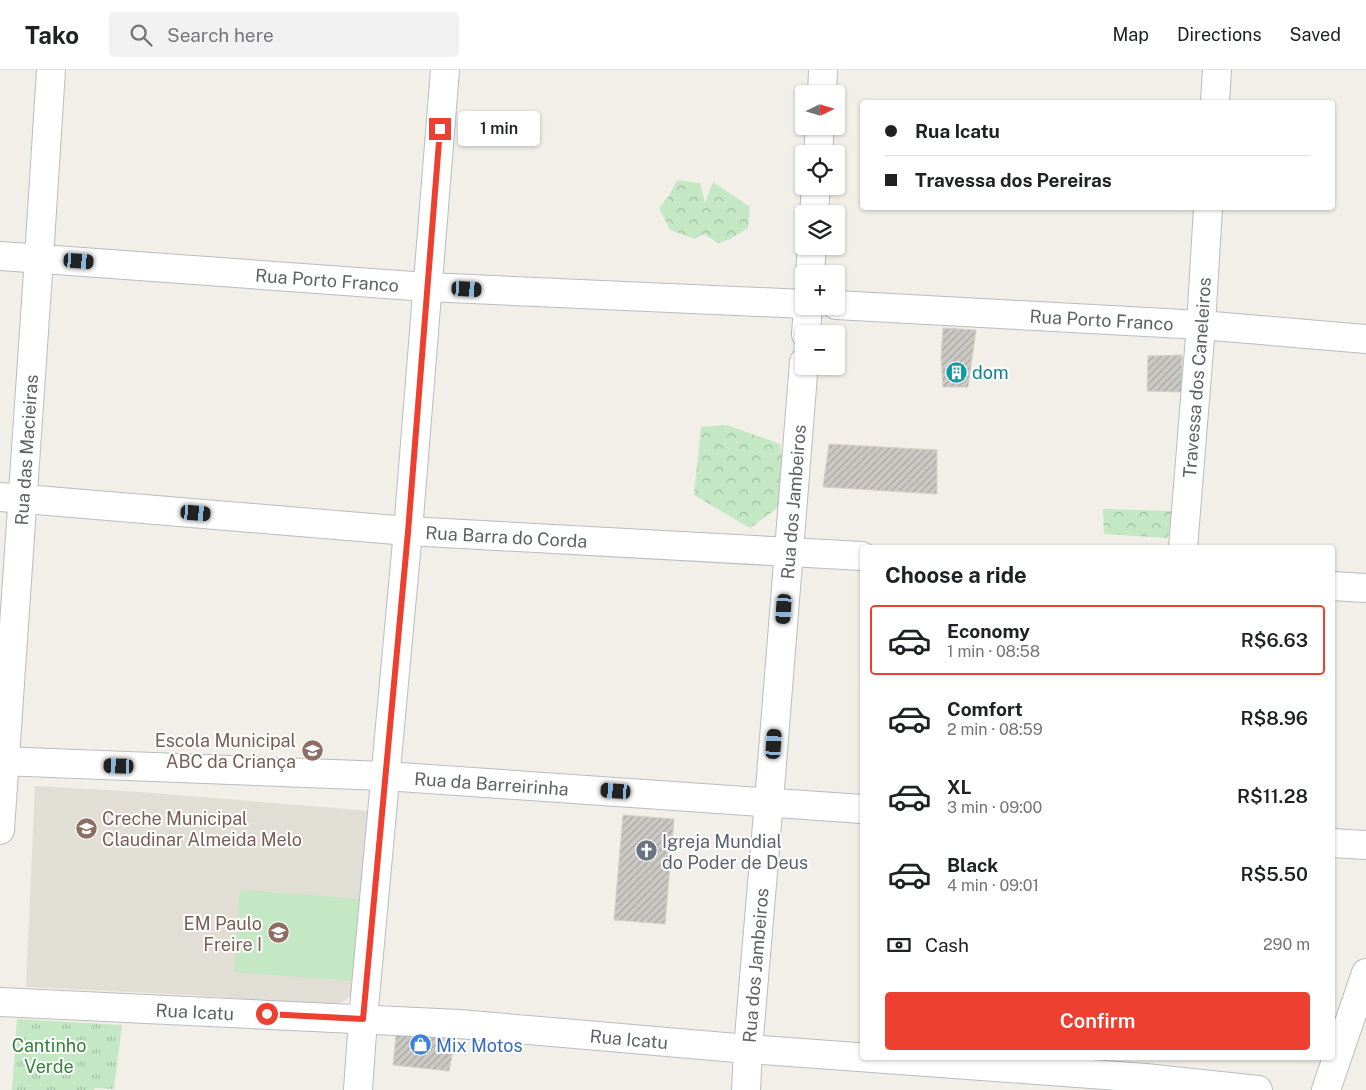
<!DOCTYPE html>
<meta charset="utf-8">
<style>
:root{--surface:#fff;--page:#f2f2f2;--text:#202124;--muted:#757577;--line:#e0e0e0;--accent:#ed4031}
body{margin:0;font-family:"Public Sans",sans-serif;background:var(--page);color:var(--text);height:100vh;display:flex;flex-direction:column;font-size:19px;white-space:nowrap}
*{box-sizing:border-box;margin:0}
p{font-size:16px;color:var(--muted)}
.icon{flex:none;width:28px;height:28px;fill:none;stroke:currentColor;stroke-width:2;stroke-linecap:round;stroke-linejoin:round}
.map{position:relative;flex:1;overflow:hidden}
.panel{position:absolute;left:860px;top:475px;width:475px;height:515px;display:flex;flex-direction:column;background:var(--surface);border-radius:5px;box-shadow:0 1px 4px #0004}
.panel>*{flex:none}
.top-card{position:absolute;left:860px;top:30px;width:475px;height:110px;border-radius:5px;box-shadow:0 1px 4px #0004;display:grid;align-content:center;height:110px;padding:0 25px;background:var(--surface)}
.needle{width:32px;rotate:85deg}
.buttons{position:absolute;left:795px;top:15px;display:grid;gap:10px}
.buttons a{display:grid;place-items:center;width:50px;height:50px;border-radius:5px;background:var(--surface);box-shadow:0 1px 4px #0004;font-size:25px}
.end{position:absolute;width:22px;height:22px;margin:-11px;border:6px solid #ed4031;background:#fff;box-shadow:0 0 0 2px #fff}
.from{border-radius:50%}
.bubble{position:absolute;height:35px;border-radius:5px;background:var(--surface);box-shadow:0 1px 4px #0004;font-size:16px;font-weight:600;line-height:35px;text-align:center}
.car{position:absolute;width:15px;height:30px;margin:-15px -8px;border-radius:6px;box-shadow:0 0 4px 1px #0007;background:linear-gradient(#222 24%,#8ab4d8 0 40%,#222 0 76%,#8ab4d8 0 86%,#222 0)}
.top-card b{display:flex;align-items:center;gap:18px;height:48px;font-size:19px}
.top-card b+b{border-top:1px solid var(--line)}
.top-card i{width:12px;height:12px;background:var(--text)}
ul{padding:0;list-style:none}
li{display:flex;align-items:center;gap:15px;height:70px;margin:0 10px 8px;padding:0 15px;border:2px solid transparent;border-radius:5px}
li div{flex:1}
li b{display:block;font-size:19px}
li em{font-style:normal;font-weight:600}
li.selected{border-color:var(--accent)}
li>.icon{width:45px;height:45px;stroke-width:1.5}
h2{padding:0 25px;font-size:22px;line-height:60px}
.pay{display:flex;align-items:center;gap:12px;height:55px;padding:0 25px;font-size:19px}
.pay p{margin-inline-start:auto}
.cta{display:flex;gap:10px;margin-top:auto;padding:10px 25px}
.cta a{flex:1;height:58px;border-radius:5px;background:var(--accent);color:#fff;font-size:20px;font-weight:600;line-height:58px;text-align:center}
header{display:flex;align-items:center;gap:30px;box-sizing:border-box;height:70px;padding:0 25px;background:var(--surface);border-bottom:1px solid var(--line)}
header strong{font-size:24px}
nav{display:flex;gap:28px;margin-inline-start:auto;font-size:18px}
.search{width:350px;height:45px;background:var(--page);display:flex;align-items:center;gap:12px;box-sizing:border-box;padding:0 18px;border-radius:5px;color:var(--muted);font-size:19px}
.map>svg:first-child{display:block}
</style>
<header>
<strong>Tako</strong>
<div class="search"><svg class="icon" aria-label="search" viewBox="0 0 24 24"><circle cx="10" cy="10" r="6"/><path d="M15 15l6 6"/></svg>Search here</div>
<nav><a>Map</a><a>Directions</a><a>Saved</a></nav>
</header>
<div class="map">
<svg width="1366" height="1020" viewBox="0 0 1366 1020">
<defs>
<pattern id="grass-tufts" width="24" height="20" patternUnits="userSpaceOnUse" patternTransform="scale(1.25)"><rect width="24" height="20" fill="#c3e8c3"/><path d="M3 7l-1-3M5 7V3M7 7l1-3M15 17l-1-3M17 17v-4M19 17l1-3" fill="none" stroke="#a2bfa2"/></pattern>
<pattern id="forest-crowns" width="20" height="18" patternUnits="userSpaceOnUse" patternTransform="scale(1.25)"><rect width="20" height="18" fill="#c3e8c3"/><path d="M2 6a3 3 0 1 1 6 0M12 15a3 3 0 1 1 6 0" fill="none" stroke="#a2bfa2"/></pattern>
<pattern id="building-hatch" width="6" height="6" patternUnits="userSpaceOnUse" patternTransform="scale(1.25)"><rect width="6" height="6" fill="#ccc9c4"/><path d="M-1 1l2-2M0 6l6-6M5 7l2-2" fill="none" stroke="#a9a7a3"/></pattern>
</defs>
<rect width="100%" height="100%" fill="#f1efe7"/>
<path fill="#e1ded5" d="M35,716L140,722L370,741L355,923L337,936L193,925L26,917Z"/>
<path fill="url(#grass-tufts)" d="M17,949L122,955L114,1019L95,1018L94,1020H12Z"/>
<path fill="url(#forest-crowns)" d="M677,110L700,113L705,133L713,112L750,137L748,158L730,169L718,173L704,164L695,169L670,160L659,138L669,126Z
M727,355L780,374L785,403L780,436L750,458L694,425L701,357Z
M1103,439L1173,441L1168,468L1104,464Z"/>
<path fill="#c3e8c3" d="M240,820L359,829L353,911L234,902Z"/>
<path fill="url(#building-hatch)" stroke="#d6d0c5" d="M943,258L976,260L968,317H943L941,288Z
M1182,285V322L1147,321L1148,286Z
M829,374L937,380V424L823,417Z
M623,745L674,749L665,854L614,850Z
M397,957L457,959L449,1001L393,995Z"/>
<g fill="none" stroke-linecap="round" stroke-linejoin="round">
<defs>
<g id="minor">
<path d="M822,24L823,0"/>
<path d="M1215,32L1217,0"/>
<path d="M818,84L820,56"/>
<path d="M814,144L816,116"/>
<path id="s1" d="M0,186L427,217L804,234"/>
<path d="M810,204L812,176"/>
<path id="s2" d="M836,235L1201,255L1366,269"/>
<path d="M806,264L808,236"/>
<path id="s3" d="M0,427L408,461L862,486"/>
<path id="s4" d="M1183,478L1201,255L1208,138"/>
<path d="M1332,516L1366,518"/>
<path id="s5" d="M0,691L385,706L862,739"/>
<path id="s6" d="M0,760L39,188L51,0"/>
<path d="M1332,773L1366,775"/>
<path id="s7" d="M0,932L459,954L748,979L1145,1008L1258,1020"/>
<path d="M358,1020L363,949L408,461L445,0"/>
<path id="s8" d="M746,1020L748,979L769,731L804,292"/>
<path d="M1326,1020L1366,903"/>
</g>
</defs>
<use href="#minor" stroke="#b9bcc0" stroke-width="30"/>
<use href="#minor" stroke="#fff" stroke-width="28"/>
</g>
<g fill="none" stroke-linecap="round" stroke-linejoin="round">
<path stroke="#ed4031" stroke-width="6" d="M267,944L363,949L408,462L440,59"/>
</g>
<defs>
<symbol id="building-disc" viewBox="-11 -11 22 22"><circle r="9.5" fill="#0f9aa8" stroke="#fff"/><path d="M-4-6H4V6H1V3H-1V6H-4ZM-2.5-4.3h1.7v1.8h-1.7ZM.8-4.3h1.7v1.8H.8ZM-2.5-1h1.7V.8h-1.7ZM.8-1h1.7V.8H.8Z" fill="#fff"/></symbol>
<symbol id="school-disc" viewBox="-11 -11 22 22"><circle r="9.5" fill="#8d6e63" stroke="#fff"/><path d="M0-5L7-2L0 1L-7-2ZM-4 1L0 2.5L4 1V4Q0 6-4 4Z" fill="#fff"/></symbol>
<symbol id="church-disc" viewBox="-11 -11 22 22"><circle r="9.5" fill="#6b7280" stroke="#fff"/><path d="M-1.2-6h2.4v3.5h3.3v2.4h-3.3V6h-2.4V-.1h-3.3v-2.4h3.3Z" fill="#fff"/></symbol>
<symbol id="shop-disc" viewBox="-11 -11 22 22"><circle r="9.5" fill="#3f7fe0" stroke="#fff"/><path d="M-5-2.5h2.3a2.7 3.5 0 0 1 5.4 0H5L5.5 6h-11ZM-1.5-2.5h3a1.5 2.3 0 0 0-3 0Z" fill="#fff"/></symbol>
</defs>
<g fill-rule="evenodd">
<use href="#building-disc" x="944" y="290" width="25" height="25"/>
<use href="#school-disc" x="300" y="668" width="25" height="25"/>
<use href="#school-disc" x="74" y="746" width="25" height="25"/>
<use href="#church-disc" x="634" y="768" width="25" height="25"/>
<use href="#school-disc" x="266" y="850" width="25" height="25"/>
<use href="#shop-disc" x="408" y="962" width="25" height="25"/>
</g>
<g text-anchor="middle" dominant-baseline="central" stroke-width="4" stroke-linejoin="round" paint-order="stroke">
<g font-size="18" fill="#5e6267" stroke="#fff">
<text stroke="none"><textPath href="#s1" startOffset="328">Rua Porto Franco</textPath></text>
<text stroke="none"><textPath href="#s2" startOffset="266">Rua Porto Franco</textPath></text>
<text stroke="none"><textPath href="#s4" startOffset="171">Travessa dos Caneleiros</textPath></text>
<text stroke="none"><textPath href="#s6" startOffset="381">Rua das Macieiras</textPath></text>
<text stroke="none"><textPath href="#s8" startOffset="590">Rua dos Jambeiros</textPath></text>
<text stroke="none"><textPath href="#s3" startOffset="508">Rua Barra do Corda</textPath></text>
<text stroke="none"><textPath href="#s5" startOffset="492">Rua da Barreirinha</textPath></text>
<text stroke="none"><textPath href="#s8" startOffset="125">Rua dos Jambeiros</textPath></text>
<text stroke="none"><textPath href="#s7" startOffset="195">Rua Icatu</textPath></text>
<text stroke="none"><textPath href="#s7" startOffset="630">Rua Icatu</textPath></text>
</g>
<g font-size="18" fill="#0d838f" stroke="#fff" text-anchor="start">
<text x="972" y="302">dom</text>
</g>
<g font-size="18" fill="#785e54" stroke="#fff" text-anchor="end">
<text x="296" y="670">Escola Municipal<tspan x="296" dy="21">ABC da Criança</tspan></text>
<text x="102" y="748" text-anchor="start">Creche Municipal<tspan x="102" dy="21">Claudinar Almeida Melo</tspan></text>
<text x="262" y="853">EM Paulo<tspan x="262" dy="21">Freire I</tspan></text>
</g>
<g font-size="18" fill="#5b616d" stroke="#fff" text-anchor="start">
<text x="662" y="771">Igreja Mundial<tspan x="662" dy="21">do Poder de Deus</tspan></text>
</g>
<g font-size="18" fill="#328237" stroke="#fff">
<text x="49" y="975">Cantinho<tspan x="49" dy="21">Verde</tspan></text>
</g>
<g font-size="18" fill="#366cbe" stroke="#fff" text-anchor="start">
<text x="436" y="975">Mix Motos</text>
</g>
</g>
</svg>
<div class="buttons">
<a><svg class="needle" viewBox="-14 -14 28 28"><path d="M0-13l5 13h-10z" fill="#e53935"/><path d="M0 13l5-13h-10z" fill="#757577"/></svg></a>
<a><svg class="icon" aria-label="locate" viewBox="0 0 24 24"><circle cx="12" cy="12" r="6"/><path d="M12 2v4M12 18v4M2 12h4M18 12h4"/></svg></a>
<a><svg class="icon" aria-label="layers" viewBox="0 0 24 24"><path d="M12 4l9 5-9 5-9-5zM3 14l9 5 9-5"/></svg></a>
<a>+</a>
<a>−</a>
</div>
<i class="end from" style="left:267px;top:944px"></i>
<i class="end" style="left:440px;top:59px"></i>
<div class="bubble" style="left:458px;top:41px;width:82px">1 min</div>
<i class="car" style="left:79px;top:191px;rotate:94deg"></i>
<i class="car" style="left:467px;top:219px;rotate:93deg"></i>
<i class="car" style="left:196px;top:443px;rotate:95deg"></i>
<i class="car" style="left:784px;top:539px;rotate:184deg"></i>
<i class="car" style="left:774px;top:674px;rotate:4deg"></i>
<i class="car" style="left:119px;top:696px;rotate:272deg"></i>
<i class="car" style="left:616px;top:721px;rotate:274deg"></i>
<div class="top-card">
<b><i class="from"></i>Rua Icatu</b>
<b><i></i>Travessa dos Pereiras</b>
</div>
<section class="panel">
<h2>Choose a ride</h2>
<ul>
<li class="selected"><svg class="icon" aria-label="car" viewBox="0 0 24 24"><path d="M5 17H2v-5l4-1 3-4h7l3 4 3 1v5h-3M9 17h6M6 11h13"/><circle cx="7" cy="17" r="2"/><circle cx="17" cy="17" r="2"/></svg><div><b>Economy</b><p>1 min · 08:58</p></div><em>R$6.63</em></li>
<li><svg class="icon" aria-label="car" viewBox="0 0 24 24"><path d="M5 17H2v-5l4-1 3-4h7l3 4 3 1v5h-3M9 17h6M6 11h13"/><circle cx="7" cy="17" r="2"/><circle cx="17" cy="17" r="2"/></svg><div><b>Comfort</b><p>2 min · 08:59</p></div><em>R$8.96</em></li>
<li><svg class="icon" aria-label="car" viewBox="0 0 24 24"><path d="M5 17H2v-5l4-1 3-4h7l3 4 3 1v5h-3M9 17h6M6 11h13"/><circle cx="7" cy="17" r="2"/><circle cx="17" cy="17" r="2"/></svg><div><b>XL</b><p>3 min · 09:00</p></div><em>R$11.28</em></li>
<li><svg class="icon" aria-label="car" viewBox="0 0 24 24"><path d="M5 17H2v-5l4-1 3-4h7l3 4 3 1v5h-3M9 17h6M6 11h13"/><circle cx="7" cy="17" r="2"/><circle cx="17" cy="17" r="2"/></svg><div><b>Black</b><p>4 min · 09:01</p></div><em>R$5.50</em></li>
</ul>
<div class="pay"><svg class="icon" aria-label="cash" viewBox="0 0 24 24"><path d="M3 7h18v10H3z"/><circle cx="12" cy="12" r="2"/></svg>Cash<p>290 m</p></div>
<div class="cta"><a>Confirm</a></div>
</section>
</div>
